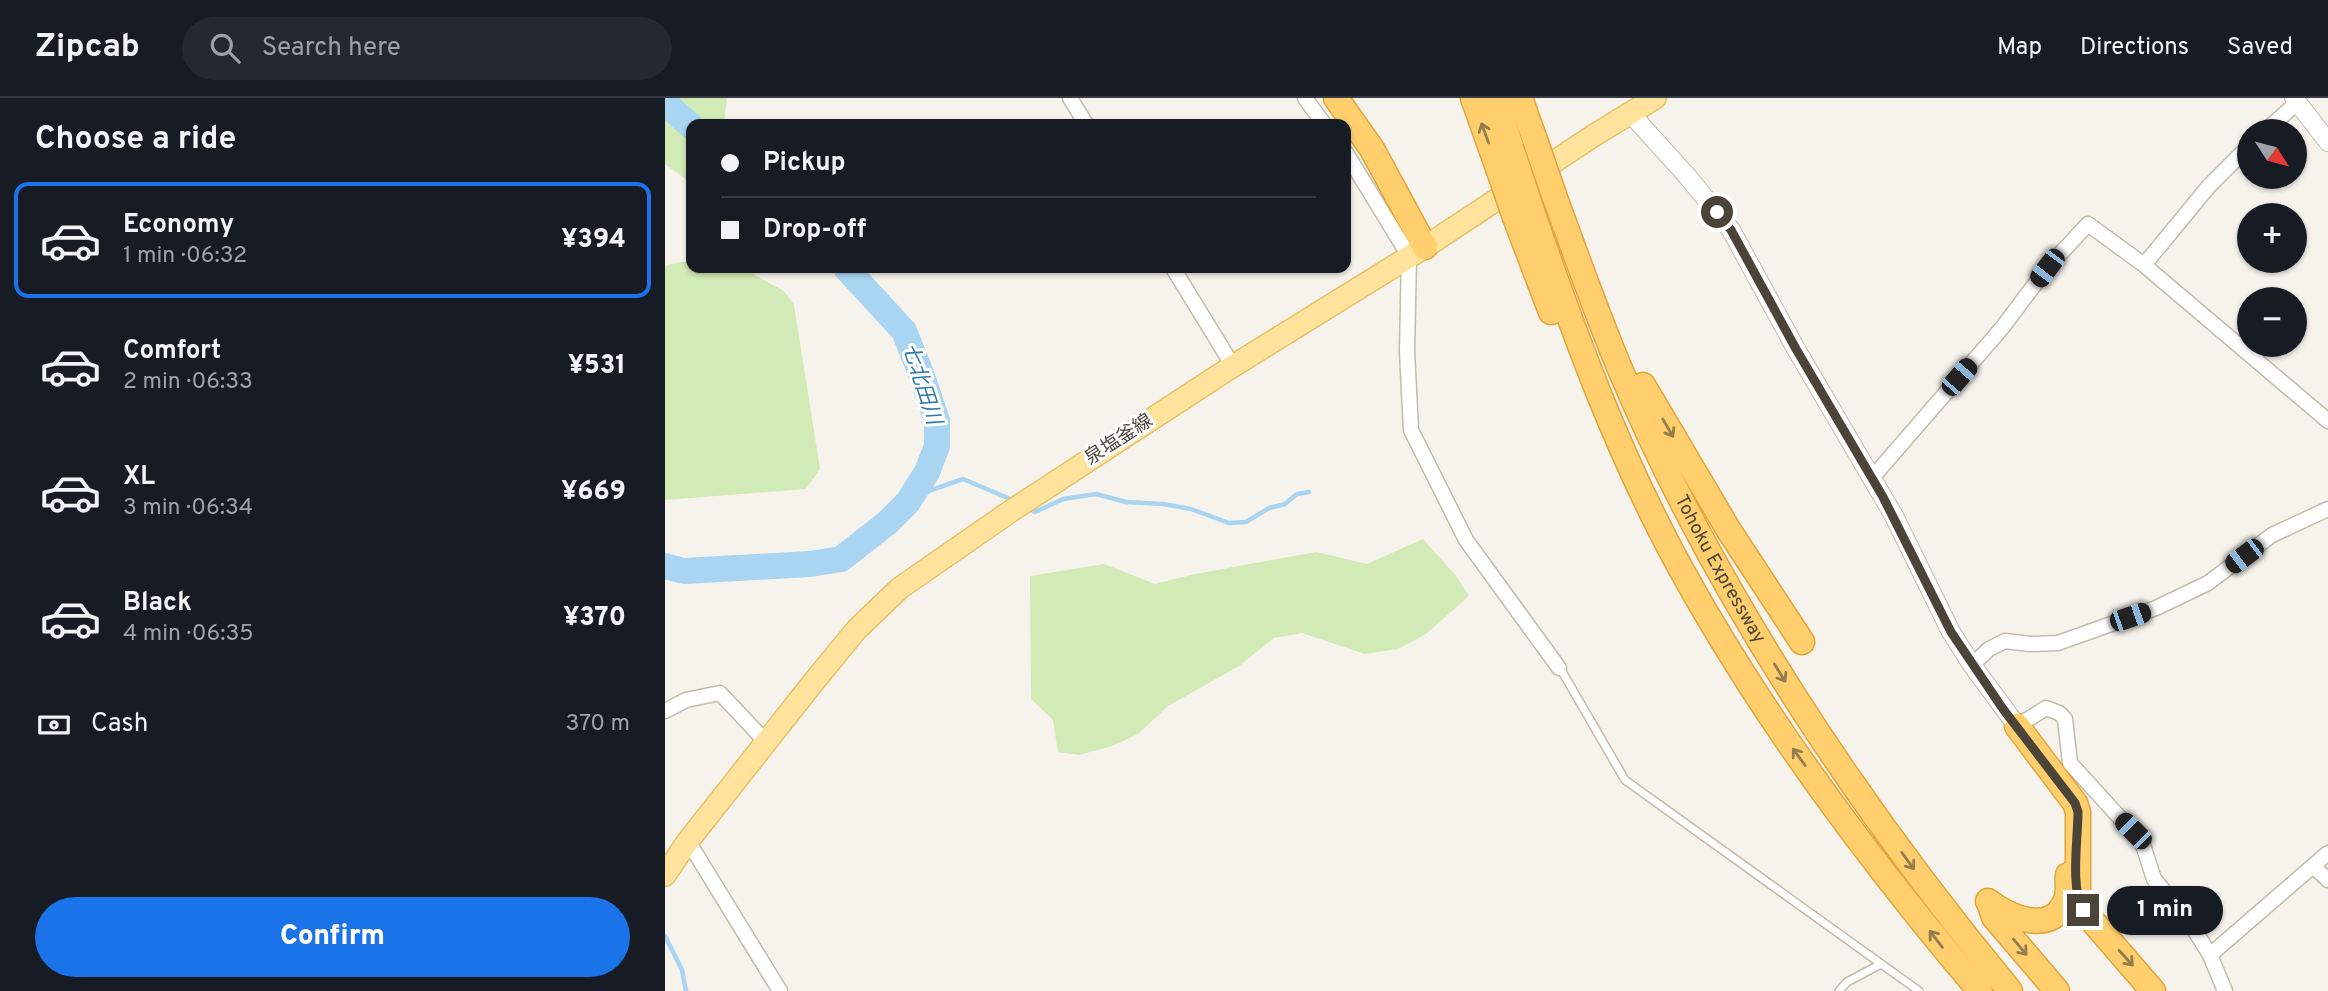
<!DOCTYPE html>
<meta charset="utf-8">
<style>
:root{--surface:#171b24;--page:#242831;--text:#f1f3f6;--muted:#9ea1a6;--line:#363941;--accent:#1a73e8}
body{margin:0;font-family:Overpass,"Noto Sans JP",sans-serif;background:var(--page);color:var(--text);height:100vh;display:flex;flex-direction:column;font-size:26px;white-space:nowrap}
*{box-sizing:border-box;margin:0}
p{font-size:23px;color:var(--muted)}
.icon{flex:none;width:38px;height:38px;fill:none;stroke:currentColor;stroke-width:2;stroke-linecap:round;stroke-linejoin:round}
.map{position:relative;flex:1;overflow:hidden}
.details{display:flex;flex-direction:column;background:var(--surface);width:665px}
.details>*{flex:none}
.top-card{position:absolute;left:21px;top:21px;width:665px;height:154px;border-radius:14px;box-shadow:0 2px 5px #0004;display:grid;align-content:center;height:154px;padding:0 35px;background:var(--surface)}
.needle{width:46px;rotate:126deg}
.fabs{position:absolute;left:1572px;top:21px;display:grid;gap:14px}
.fabs a{display:grid;place-items:center;width:70px;height:70px;border-radius:50%;background:var(--surface);box-shadow:0 2px 5px #0004;font-size:35px}
.end{position:absolute;width:32px;height:32px;margin:-16px;border:9px solid #4b4439;background:#fff;box-shadow:0 0 0 4px #fff}
.from{border-radius:50%}
.bubble{position:absolute;height:49px;border-radius:24px;background:var(--surface);box-shadow:0 2px 5px #0004;font-size:23px;font-weight:800;line-height:49px;text-align:center}
.car{position:absolute;width:21px;height:42px;margin:-21px -10px;border-radius:9px;box-shadow:0 0 5px 2px #0007;background:linear-gradient(#222 24%,#8ab4d8 0 40%,#222 0 76%,#8ab4d8 0 86%,#222 0)}
.top-card b{display:flex;align-items:center;gap:24px;height:66px;font-size:26px}
.top-card b+b{border-top:2px solid var(--line)}
.top-card i{width:18px;height:18px;background:var(--text)}
ul{padding:0;list-style:none}
li{display:flex;align-items:center;gap:21px;height:116px;margin:0 14px 10px;padding:0 21px;border:4px solid transparent;border-radius:14px}
li div{flex:1}
li b{display:block;font-size:26px}
li em{font-style:normal;font-weight:800}
li.on{border-color:var(--accent)}
li>.icon{width:63px;height:63px;stroke-width:1.5}
h2{padding:0 35px;font-size:32px;line-height:84px}
.pay{display:flex;align-items:center;gap:18px;height:77px;padding:0 35px;font-size:26px}
.pay p{margin-inline-start:auto}
.button{display:flex;gap:14px;margin-top:auto;padding:14px 35px}
.button a{flex:1;height:80px;border-radius:42px;background:var(--accent);color:#fff;font-size:28px;font-weight:800;line-height:80px;text-align:center}
header{display:flex;align-items:center;gap:42px;box-sizing:border-box;height:98px;padding:0 35px;background:var(--surface);border-bottom:2px solid var(--line)}
header strong{font-size:33px}
nav{display:flex;gap:38px;margin-inline-start:auto;font-size:24px}
.search{width:490px;height:63px;background:var(--page);display:flex;align-items:center;gap:18px;box-sizing:border-box;padding:0 24px;border-radius:38px;color:var(--muted);font-size:26px}
main{display:flex;flex:1;min-height:0}
.map>svg:first-child{display:block}
</style>
<header>
<strong>Zipcab</strong>
<div class="search"><svg class="icon" aria-label="search" viewBox="0 0 24 24"><circle cx="10" cy="10" r="6"/><path d="M15 15l6 6"/></svg>Search here</div>
<nav><a>Map</a><a>Directions</a><a>Saved</a></nav>
</header>
<main>
<section class="details">
<h2>Choose a ride</h2>
<ul>
<li class="on"><svg class="icon" aria-label="car" viewBox="0 0 24 24"><path d="M5 17H2v-5l4-1 3-4h7l3 4 3 1v5h-3M9 17h6M6 11h13"/><circle cx="7" cy="17" r="2"/><circle cx="17" cy="17" r="2"/></svg><div><b>Economy</b><p>1 min · 06:32</p></div><em>¥394</em></li>
<li><svg class="icon" aria-label="car" viewBox="0 0 24 24"><path d="M5 17H2v-5l4-1 3-4h7l3 4 3 1v5h-3M9 17h6M6 11h13"/><circle cx="7" cy="17" r="2"/><circle cx="17" cy="17" r="2"/></svg><div><b>Comfort</b><p>2 min · 06:33</p></div><em>¥531</em></li>
<li><svg class="icon" aria-label="car" viewBox="0 0 24 24"><path d="M5 17H2v-5l4-1 3-4h7l3 4 3 1v5h-3M9 17h6M6 11h13"/><circle cx="7" cy="17" r="2"/><circle cx="17" cy="17" r="2"/></svg><div><b>XL</b><p>3 min · 06:34</p></div><em>¥669</em></li>
<li><svg class="icon" aria-label="car" viewBox="0 0 24 24"><path d="M5 17H2v-5l4-1 3-4h7l3 4 3 1v5h-3M9 17h6M6 11h13"/><circle cx="7" cy="17" r="2"/><circle cx="17" cy="17" r="2"/></svg><div><b>Black</b><p>4 min · 06:35</p></div><em>¥370</em></li>
</ul>
<div class="pay"><svg class="icon" aria-label="cash" viewBox="0 0 24 24"><path d="M3 7h18v10H3z"/><circle cx="12" cy="12" r="2"/></svg>Cash<p>370 m</p></div>
<div class="button"><a>Confirm</a></div>
</section>
<div class="map">
<svg width="1663" height="893" viewBox="0 0 1663 893">
<rect width="100%" height="100%" fill="#f6f3ec"/>
<path fill="#d2eab5" d="M0,0H62L59,26H26V82L23,83L0,66Z
M15,164H26V170H69L86,175L119,193L129,207L155,371L141,391L0,402V168Z
M758,441L791,478L804,498L761,536L733,551L700,556L637,535L609,540L574,568L503,608L473,636L447,648L414,657L393,654L388,622L366,601L365,478L439,466L490,486L530,476L651,454L702,466Z"/>
<g fill="none" stroke-linecap="round" stroke-linejoin="round">
<path stroke="#a9d4f2" stroke-width="4.5" d="M246,399L298,381L350,403
M364,411L370,414L398,401L431,396L461,404L498,406L526,411L564,425L581,424L604,410L620,406L632,396L644,394
M0,838L17,872L21,893"/>
<path stroke="#a9d4f2" stroke-width="26" d="M0,5L26,28
M0,468L19,473L145,466L176,461L222,425L243,404L262,374L272,348V323L257,278L239,233L181,170"/>
<defs>
<path id="service" d="M895,570L960,682L1254,893
M1174,893L1182,884L1216,866"/>
<path id="minor" d="M405,0L421,26
M640,0L659,26
M1600,33L1632,5
M681,55L744,158L742,253L746,332L801,442L894,570
M1479,167L1544,88L1584,48
M508,170L568,268
M1207,380L1337,230L1382,170L1423,126L1479,167L1663,323
M1307,567L1324,551L1340,543L1365,546L1393,545L1491,510L1543,485L1607,437L1663,411
M0,613L21,602L55,595L101,644
M1352,628L1381,610L1394,615L1400,621L1405,665L1477,744L1489,781L1525,825L1545,857L1560,893
M23,743L115,893
M1648,768L1663,782
M1545,857L1663,755"/>
<path id="tertiary" d="M1629,0L1663,44
M966,16L1023,79L1066,132L1131,251L1229,418L1286,534L1307,567L1352,628"/>
<path id="primary" d="M0,777L23,743L147,586L192,531L235,490L346,413L568,268L760,149L928,38L990,0"/>
<g id="motorway">
<path d="M671,0L707,51L760,149"/>
<path d="M808,0L833,70"/>
<path d="M831,0L849,58"/>
<path d="M855,0L870,42"/>
<path id="s1" d="M889,97C910,155 931,214 955,271C1048,492 1192,708 1345,893"/>
<path d="M866,110C908,233 953,357 1016,471C1099,622 1204,762 1315,893"/>
<path d="M851,122L886,214"/>
<path d="M978,287L1063,431L1137,544"/>
<path d="M1352,628L1410,705L1413,714V803L1418,812L1488,893"/>
<path d="M1323,803C1344,820 1390,839 1402,799C1404,792 1402,783 1403,777"/>
<path d="M1325,807L1329,819L1392,893"/>
</g>
</defs>
<use href="#service" stroke="#c2bbae" stroke-width="10"/>
<use href="#minor" stroke="#c2bbae" stroke-width="17"/>
<use href="#tertiary" stroke="#c2bbae" stroke-width="20"/>
<use href="#primary" stroke="#e6c16a" stroke-width="24"/>
<use href="#motorway" stroke="#e0a43c" stroke-width="27"/>
<use href="#service" stroke="#fff" stroke-width="7"/>
<use href="#minor" stroke="#fff" stroke-width="14"/>
<use href="#tertiary" stroke="#fff" stroke-width="18"/>
<use href="#primary" stroke="#ffe39c" stroke-width="21"/>
<use href="#motorway" stroke="#ffcf6e" stroke-width="24"/>
<defs>
<path id="motorway-bridge" d="M870,42L889,97
M849,58L866,110
M833,70L851,122"/>
</defs>
<use href="#motorway-bridge" stroke="#e0a43c" stroke-width="27" stroke-linecap="butt"/>
<use href="#motorway-bridge" stroke="#ffcf6e" stroke-width="24"/>
</g>
<defs><path id="oneway-shaft" d="M-6 0H5M1.5-3L5.5 0L1.5 3" fill="none" stroke-width="1.6" stroke-linecap="round" stroke-linejoin="round" transform="scale(1.75)"/></defs>
<g stroke="#937c4e">
<use href="#oneway-shaft" transform="translate(820 35) rotate(-110)"/>
<use href="#oneway-shaft" transform="translate(1003 330) rotate(60)"/>
<use href="#oneway-shaft" transform="translate(1115 575) rotate(58)"/>
<use href="#oneway-shaft" transform="translate(1134 659) rotate(-126)"/>
<use href="#oneway-shaft" transform="translate(1243 763) rotate(54)"/>
<use href="#oneway-shaft" transform="translate(1271 841) rotate(-128)"/>
<use href="#oneway-shaft" transform="translate(1355 849) rotate(50)"/>
<use href="#oneway-shaft" transform="translate(1461 860) rotate(48)"/>
</g>
<g fill="none" stroke-linecap="round" stroke-linejoin="round">
<path stroke="#4b4439" stroke-width="9" d="M1052,114L1066,132L1131,251L1218,399L1286,534L1338,611L1410,705L1413,714C1413,741 1405,789 1418,812"/>
</g>
<g text-anchor="middle" dominant-baseline="central" stroke-width="6" stroke-linejoin="round" paint-order="stroke">
<g font-size="19" fill="#4b4439" stroke="#fff">
<text transform="translate(454 342) rotate(-33)">泉塩釜線</text>
<text stroke="none"><textPath href="#s1" startOffset="410">Tohoku Expressway</textPath></text>
</g>
<g font-size="21" font-style="italic" fill="#2e7ab2" stroke="#fff">
<text transform="translate(256 286) rotate(72)">七北田川</text>
</g>
</g>
</svg>
<div class="fabs">
<a><svg class="needle" viewBox="-14 -14 28 28"><path d="M0-13l5 13h-10z" fill="#e53935"/><path d="M0 13l5-13h-10z" fill="#9ea1a6"/></svg></a>
<a>+</a>
<a>−</a>
</div>
<i class="end from" style="left:1052px;top:114px"></i>
<i class="end" style="left:1418px;top:812px"></i>
<div class="bubble" style="left:1442px;top:788px;width:116px">1 min</div>
<i class="car" style="left:1382px;top:170px;rotate:217deg"></i>
<i class="car" style="left:1294px;top:279px;rotate:41deg"></i>
<i class="car" style="left:1579px;top:458px;rotate:233deg"></i>
<i class="car" style="left:1465px;top:519px;rotate:71deg"></i>
<i class="car" style="left:1468px;top:733px;rotate:315deg"></i>
<div class="top-card">
<b><i class="from"></i>Pickup</b>
<b><i></i>Drop-off</b>
</div>
</div>
</main>
